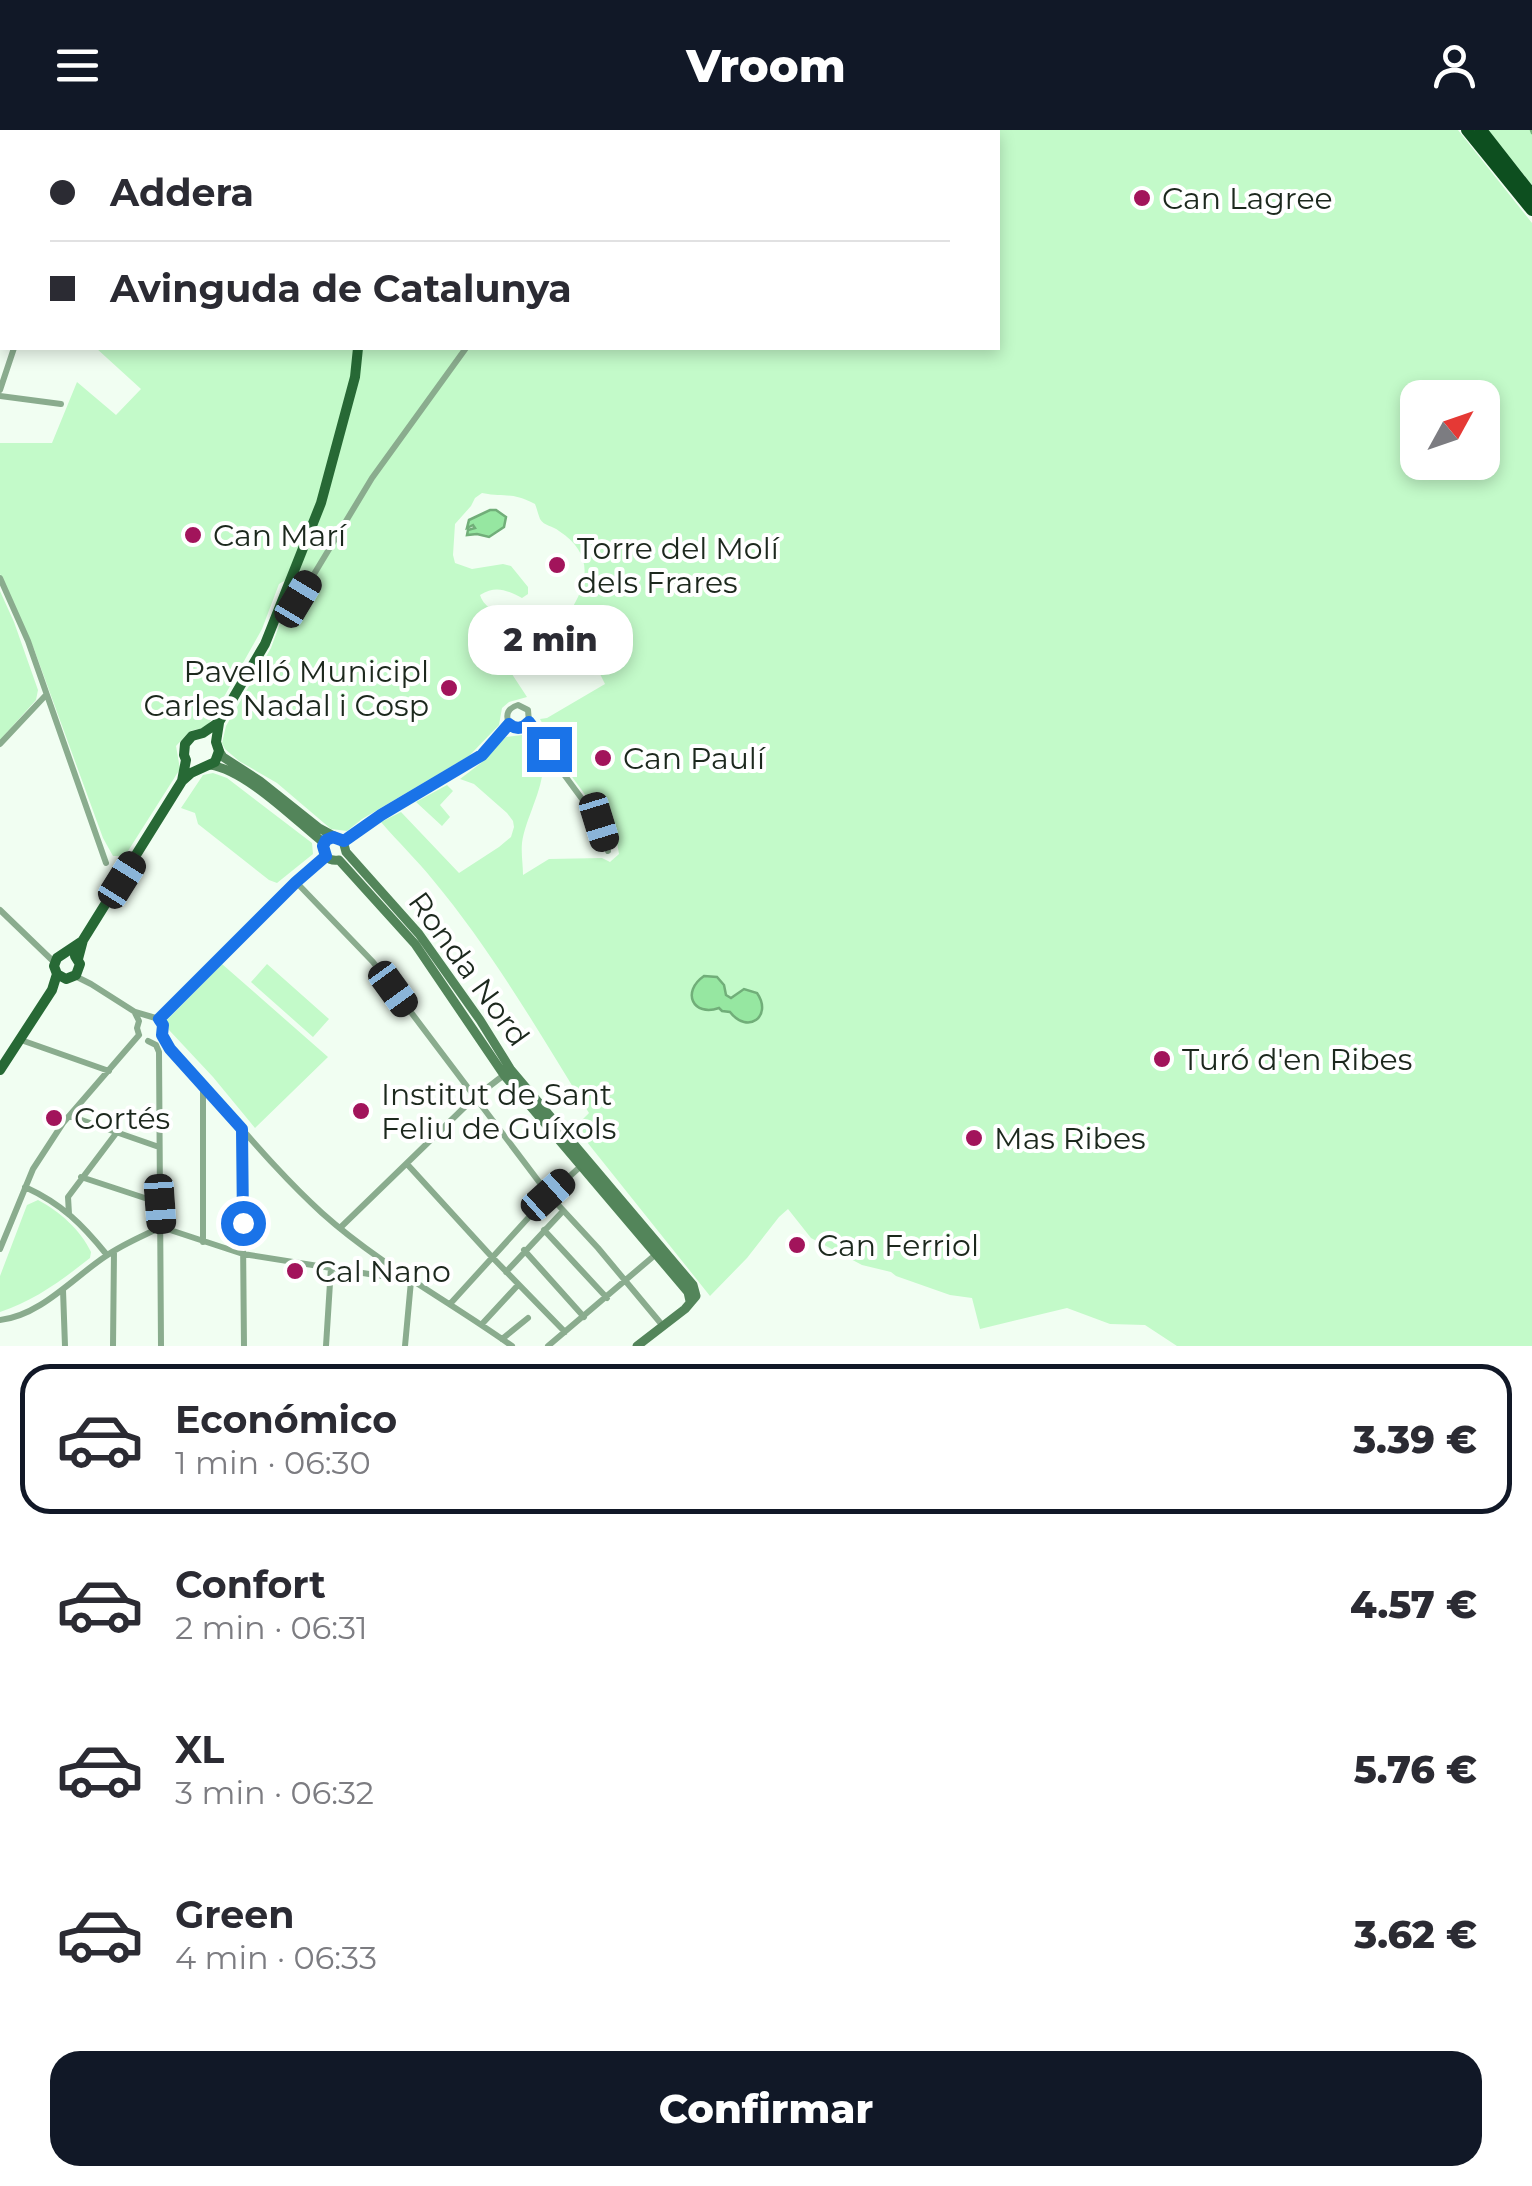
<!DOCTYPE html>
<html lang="es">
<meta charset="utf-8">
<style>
:root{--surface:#fff;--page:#f2f2f3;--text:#2b2b33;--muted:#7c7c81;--line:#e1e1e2;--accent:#111827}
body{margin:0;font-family:Montserrat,sans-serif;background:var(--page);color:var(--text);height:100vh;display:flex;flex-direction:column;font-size:38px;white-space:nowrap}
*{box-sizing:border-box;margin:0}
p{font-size:32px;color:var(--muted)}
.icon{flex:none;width:55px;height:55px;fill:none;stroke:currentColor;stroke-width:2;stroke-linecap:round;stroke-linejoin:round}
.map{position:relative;height:1216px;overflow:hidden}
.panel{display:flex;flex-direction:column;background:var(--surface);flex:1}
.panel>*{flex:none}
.hud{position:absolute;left:0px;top:0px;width:1000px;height:220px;box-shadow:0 5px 15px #0003;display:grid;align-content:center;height:220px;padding:0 50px;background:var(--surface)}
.needle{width:65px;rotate:50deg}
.controls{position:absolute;left:1400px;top:250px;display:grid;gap:20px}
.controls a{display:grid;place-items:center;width:100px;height:100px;border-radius:20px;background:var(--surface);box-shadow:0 5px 15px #0003;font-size:50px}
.end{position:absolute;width:45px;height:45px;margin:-22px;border:12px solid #1a73e8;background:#fff;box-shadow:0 0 0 5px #fff}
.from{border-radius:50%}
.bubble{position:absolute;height:70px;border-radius:30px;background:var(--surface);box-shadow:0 5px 15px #0003;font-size:32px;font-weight:800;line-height:70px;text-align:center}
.car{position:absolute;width:30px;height:60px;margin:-30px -15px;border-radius:12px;box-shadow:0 0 8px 2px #0007;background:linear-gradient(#222 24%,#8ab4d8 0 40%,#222 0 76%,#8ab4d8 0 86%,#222 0)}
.hud b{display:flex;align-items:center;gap:35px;height:95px;font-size:38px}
.hud b+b{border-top:2px solid var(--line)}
.hud i{width:25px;height:25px;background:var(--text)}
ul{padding:18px 0 0;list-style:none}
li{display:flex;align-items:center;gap:30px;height:150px;margin:0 20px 15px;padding:0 30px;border:5px solid transparent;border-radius:30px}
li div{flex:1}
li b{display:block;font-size:38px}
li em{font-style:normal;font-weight:800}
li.current{border-color:var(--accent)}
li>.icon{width:90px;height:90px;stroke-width:1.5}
.cta{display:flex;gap:20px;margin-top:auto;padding:20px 50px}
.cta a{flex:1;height:115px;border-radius:30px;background:var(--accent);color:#fff;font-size:40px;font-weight:800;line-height:115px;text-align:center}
header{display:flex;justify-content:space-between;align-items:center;height:130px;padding:0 50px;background:var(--accent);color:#fff;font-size:45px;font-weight:800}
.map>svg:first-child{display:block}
</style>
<header><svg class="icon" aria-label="menu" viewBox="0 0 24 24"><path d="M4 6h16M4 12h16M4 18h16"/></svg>Vroom<svg class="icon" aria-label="person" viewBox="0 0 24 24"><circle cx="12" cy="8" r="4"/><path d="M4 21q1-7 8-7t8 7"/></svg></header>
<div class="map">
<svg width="1532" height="1216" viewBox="0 0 1532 1216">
<rect width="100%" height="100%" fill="#f1fef2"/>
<path fill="#c3fac9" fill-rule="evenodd" d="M327,0H1458L1532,93V1216H1177L1145,1195L1110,1194L1067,1178L980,1199L972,1168L950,1165L896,1146L891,1142L862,1135L811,1108L788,1079L779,1087L747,1128L710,1166L575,997L589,983C540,904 493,822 433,750C417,730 398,712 381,692L401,682L459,743L499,717L511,707L514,697L513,691L507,683L474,654L460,649L481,633L506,607L530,604C562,633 526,680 522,713C521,723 523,735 523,745L549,729L602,728L610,732L619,724L616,707L567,640L540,589L547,588L605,554L591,526L508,538L527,567L509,572L502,578L499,595L469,626L362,689L347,701L331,699L277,653L239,631L225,619L222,613L226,596L271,518L298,443L279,454L262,499L207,597L190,601L176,616L180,639L128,721L125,726H113L103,708L34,519L0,444V313H52L77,252L116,285L141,259L96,218H998V2H331ZM1418,268H1482V332H1418ZM482,363C506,368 510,361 535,374C537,379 538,384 540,389C544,396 553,396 559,401C585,418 591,440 578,467C572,479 566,490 553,495C534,503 485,485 480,465C496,455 506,460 522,468L528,464V457L511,436L503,434L472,439L455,433L453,425L455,394L471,376L475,368Z
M1488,0H1532V55Z
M0,461L14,492L38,560L36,570L0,610Z
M213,643L227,648L312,713L313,724L277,753L269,750L198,694L195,683L181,678L203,645Z
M447,655L453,661L440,675L450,687L442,696L416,672Z
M222,834L328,927L255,998L213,947L169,900L167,890Z
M267,834L329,889L313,907L251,852Z
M38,1070C59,1081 81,1100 91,1122L90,1128C62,1150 34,1171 0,1182V1146L27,1075Z"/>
<path fill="#96e7a1" stroke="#71ae79" stroke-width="2.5" d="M490,380H496L506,387L504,397L489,407L477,404L467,405L468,400L475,398L473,395L467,398L469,390Z
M704,846L717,847L724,855L726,865L731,868L744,859L757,863C773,886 748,905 730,882L722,881L719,878C693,887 681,862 704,846Z"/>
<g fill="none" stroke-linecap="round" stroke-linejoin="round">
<path stroke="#71ae79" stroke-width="2.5" d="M1531,0L1532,3"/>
<path stroke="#8aac8e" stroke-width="6" d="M46,0L47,2
M180,0L182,2
M262,0L265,2
M601,0L602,2
M0,260L14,218
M0,266L61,274
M0,448L28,511L106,733
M282,474L291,475L299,469L372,348L466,218
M509,594C505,584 508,578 518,575L528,580L529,592L545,611L557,635L599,692L608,721
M509,594L513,597L522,598L529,592
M0,614L46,565
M343,711L381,685L482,625L509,594
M296,752L373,832L549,1065L598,1118L663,1196
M0,780L55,833
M75,846L91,854L135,882L159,889
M135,883L139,891L137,898L139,905
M159,889L163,895L161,905L170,919C222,973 267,1033 322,1083C380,1135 449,1171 512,1216
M159,889L296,752L325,727
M21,910L109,941
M148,911L156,915L159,922L161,1216
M203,955V1112
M70,986L159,1017
M242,999L244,1216
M407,1034L491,1126L565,1202
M81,1047L160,1073
M25,1057C62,1074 82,1094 107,1125
M69,1084L68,1067L117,1002
M341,1097L474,968L504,945
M544,1100L607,1168
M0,1119L33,1039L63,993L139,905
M524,1120L584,1187
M506,1142L563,1081
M63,1160L65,1216
M450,1174L549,1065L581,1036
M0,1190C40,1186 74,1147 106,1126C123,1114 143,1106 161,1097L243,1124L388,1147L399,1142
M482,1194L518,1155
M502,1209L528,1188
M113,1216L114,1121
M326,1216L331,1137
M405,1216L411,1151
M548,1216L655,1125"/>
<path stroke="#53855a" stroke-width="9" d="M219,621L223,627L260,651L319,698L343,711L346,722L419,804L480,890L511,940L693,1155L696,1166L685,1179L637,1216
M210,635C246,640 295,690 324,713C321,724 328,732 339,730L415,814L504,945L688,1162L690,1171"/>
<path stroke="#276935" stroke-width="10" d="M366,0V2
M182,651L186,630L184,625L185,614L192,606L203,603L219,592L265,514L321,373L355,247L358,218
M78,829L83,810L182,651L191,643L215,632L219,621L216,612L219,593
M57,844L66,849L76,845L80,834L75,826
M0,940L52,860L57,844L54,836L57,828L81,812"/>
<path stroke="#0d4f1f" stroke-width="12" d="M1467,0L1532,80
M1481,0L1532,65"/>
</g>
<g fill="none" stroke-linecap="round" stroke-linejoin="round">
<path stroke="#1a73e8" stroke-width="12" d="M243,1093L242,999L170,919L162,905L163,895L159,889L296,752L326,726L323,716L326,710L333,707L344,711L381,685L482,625L509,594C516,600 523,599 529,592L549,619"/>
</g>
<g fill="#a2145b" stroke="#fff" stroke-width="4">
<circle cx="1142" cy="68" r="10"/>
<circle cx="193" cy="405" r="10"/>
<circle cx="557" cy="435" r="10"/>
<circle cx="449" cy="558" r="10"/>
<circle cx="603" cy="628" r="10"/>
<circle cx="1162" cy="929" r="10"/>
<circle cx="361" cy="981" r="10"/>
<circle cx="54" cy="988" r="10"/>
<circle cx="974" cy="1008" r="10"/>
<circle cx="797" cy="1115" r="10"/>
<circle cx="295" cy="1141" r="10"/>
</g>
<g text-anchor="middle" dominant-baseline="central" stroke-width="8" stroke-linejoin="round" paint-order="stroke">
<g font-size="30" fill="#1c281d" stroke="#fff" text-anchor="start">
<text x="1162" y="68">Can Lagree</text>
<text x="213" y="405">Can Marí</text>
<text x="577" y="418">Torre del Molí<tspan x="577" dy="34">dels Frares</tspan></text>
<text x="429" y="541" text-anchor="end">Pavelló Municipl<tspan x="429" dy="34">Carles Nadal i Cosp</tspan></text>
<text x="623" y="628">Can Paulí</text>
<text x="1182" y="929">Turó d'en Ribes</text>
<text x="381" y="964">Institut de Sant<tspan x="381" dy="34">Feliu de Guíxols</tspan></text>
<text x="74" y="988">Cortés</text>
<text x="994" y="1008">Mas Ribes</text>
<text x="817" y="1115">Can Ferriol</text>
<text x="315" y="1141">Cal Nano</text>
</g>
<g font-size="30" fill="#1c281d" stroke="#fff">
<text transform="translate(469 839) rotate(54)">Ronda Nord</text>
</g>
</g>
</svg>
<div class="controls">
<a><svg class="needle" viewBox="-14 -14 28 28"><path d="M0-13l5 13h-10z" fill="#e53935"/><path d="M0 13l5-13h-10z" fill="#7c7c81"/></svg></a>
</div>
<i class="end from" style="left:243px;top:1093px"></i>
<i class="end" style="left:549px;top:619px"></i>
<div class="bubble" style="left:468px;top:475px;width:165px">2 min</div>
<i class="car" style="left:298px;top:469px;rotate:31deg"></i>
<i class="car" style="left:599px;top:692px;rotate:163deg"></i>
<i class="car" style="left:122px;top:750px;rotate:32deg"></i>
<i class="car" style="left:393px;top:859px;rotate:144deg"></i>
<i class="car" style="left:548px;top:1065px;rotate:48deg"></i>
<i class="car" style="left:160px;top:1074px;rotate:176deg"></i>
<div class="hud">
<b><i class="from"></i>Addera</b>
<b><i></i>Avinguda de Catalunya</b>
</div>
</div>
<section class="panel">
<ul>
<li class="current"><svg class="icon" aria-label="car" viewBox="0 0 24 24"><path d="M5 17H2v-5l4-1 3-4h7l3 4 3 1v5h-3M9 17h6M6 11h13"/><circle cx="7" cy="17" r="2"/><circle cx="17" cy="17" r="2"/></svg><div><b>Económico</b><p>1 min · 06:30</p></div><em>3.39 €</em></li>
<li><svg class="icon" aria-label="car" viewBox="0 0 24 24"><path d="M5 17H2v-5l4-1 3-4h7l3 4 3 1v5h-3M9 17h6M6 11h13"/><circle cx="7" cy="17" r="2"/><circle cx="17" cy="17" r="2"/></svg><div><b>Confort</b><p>2 min · 06:31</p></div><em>4.57 €</em></li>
<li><svg class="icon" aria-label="car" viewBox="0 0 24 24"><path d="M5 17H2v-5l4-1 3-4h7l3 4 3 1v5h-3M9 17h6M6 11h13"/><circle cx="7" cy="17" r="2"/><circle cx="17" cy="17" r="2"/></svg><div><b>XL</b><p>3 min · 06:32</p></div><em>5.76 €</em></li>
<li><svg class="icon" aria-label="car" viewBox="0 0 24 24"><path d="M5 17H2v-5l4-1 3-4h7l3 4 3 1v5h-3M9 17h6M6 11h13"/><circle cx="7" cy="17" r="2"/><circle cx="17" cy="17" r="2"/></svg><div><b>Green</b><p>4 min · 06:33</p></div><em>3.62 €</em></li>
</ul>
<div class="cta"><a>Confirmar</a></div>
</section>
